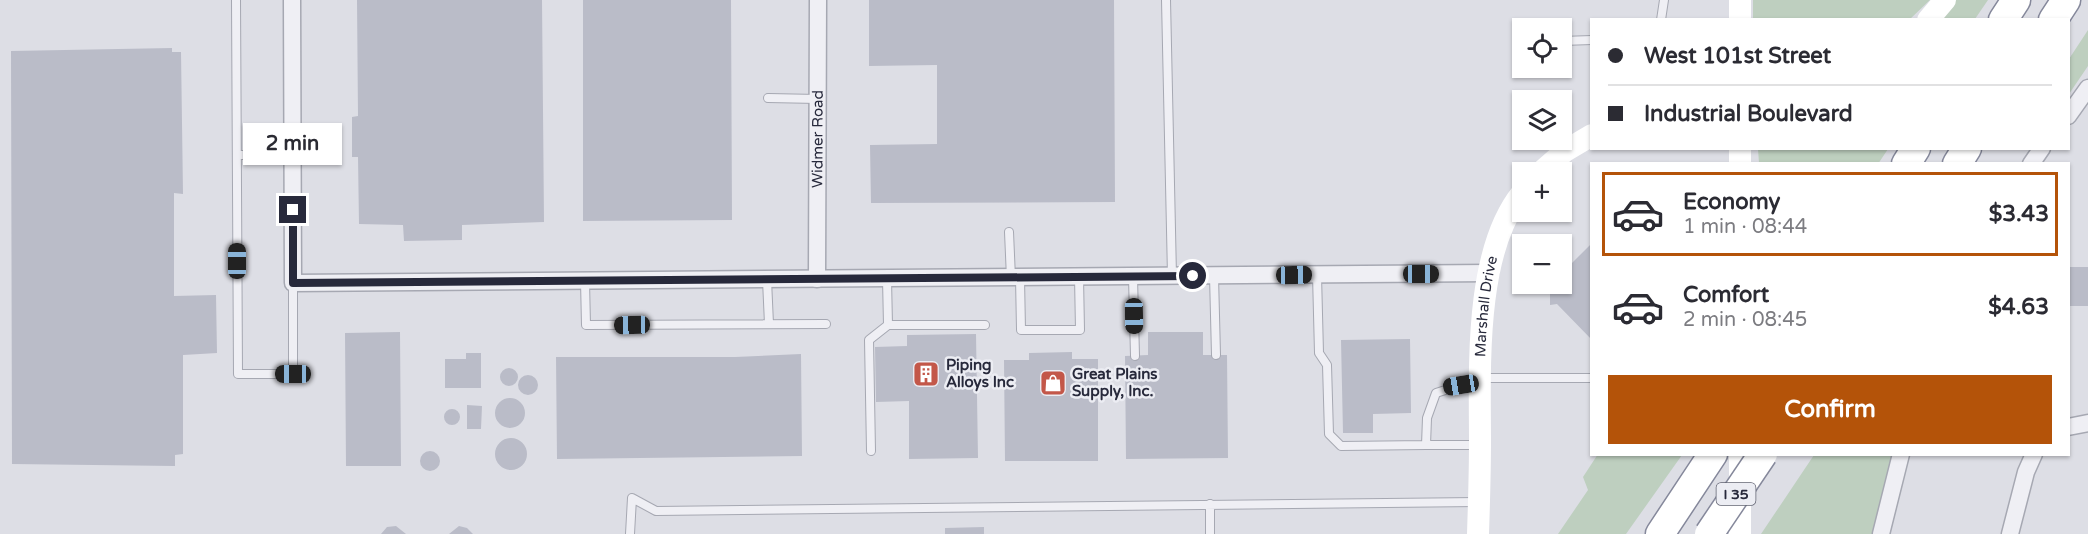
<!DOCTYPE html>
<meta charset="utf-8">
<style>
:root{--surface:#fff;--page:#f7f7f7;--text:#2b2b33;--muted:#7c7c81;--line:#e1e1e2;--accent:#b45309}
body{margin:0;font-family:"Varela Round",sans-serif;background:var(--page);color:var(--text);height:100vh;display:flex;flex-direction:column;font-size:22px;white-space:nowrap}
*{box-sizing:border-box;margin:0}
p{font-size:20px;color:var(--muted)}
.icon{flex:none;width:33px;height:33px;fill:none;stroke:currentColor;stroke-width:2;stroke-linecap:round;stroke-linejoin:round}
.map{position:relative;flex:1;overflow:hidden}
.side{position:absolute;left:1590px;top:162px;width:480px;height:294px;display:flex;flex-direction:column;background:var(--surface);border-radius:0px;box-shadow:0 2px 4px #0004}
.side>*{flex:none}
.hud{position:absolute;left:1590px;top:18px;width:480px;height:132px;border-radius:0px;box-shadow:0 2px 4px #0004;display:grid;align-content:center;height:132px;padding:0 18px;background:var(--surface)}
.controls{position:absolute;left:1512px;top:18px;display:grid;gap:12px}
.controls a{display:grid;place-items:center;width:60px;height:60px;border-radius:0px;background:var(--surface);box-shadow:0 2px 4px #0004;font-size:30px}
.end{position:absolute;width:27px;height:27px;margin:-14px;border:8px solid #27293b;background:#fff;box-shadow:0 0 0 3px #fff}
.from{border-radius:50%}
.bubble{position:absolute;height:42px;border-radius:0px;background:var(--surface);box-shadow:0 2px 4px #0004;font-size:20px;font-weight:800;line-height:42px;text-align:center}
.car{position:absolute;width:18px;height:36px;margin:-18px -9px;border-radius:8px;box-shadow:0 0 4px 2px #0007;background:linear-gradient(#222 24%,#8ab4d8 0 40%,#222 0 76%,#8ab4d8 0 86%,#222 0)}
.hud b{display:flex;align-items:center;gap:21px;height:57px;font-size:22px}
.hud b+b{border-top:2px solid var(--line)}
.hud i{width:15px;height:15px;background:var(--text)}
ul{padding:10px 0 0;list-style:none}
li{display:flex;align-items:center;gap:18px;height:84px;margin:0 12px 9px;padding:0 6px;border:3px solid transparent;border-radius:0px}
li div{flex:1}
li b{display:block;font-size:22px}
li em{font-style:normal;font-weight:800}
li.current{border-color:var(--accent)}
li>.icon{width:54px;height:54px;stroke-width:1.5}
.primary-button{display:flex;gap:12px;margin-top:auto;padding:12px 18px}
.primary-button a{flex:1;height:69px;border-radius:0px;background:var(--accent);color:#fff;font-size:24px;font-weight:800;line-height:69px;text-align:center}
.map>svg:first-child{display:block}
</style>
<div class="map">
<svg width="2088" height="534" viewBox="0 0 2088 534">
<rect width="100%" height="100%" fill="#dddee5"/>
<path fill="#becfbf" d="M1753,0H1930L1909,20L1753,19Z
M1954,0H1988L1975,19L1940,20Z
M2088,30V66L2069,94V59Z
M1758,149V148L1888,149L1878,164L1759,163Z
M1598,454L1682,455L1626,534H1558L1588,490L1583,477Z
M1814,455H1894L1874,534H1761Z"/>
<path fill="#babcc8" d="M357,0H542L544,222L462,225V240L404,241L403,225L359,224L358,157H352V117L358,116Z
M583,0H731L732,220L583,221Z
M869,0H1114L1115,202L871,203L870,145L937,144V65L869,66Z
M172,48V52H181L183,194L174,193V296L216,295L217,353L183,355V454L175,455V466L12,464L11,51Z
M1592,243V340L1557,304L1550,305V284H1562V273Z
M2068,267H2088V306H2068Z
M400,332L401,466H346L345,333Z
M1148,332H1203V355H1227L1228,458L1126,459L1125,356L1148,355Z
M976,334L978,458L909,459V401L876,402L875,347L907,346V335Z
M1410,339L1411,413L1373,414V433H1343L1341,340Z
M1072,352V359H1098V461H1005L1004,360H1029V353Z
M466,353H481V388H445V359H466Z
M801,354L802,456L557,459L556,357H735Z
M500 377a9 9 0 1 1 18 0a9 9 0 1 1-18 0Z
M518 385a10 10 0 1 1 20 0a10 10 0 1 1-20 0Z
M495 413a15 15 0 1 1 30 0a15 15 0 1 1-30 0Z
M467,405L482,406L481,429H467Z
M444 417a8 8 0 1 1 16 0a8 8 0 1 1-16 0Z
M495 454a16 16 0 1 1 32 0a16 16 0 1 1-32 0Z
M420 461a10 10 0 1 1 20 0a10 10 0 1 1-20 0Z
M396,526L406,534H381L387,527Z
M459,526L467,528L473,534H449Z
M984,527V534H945V528Z"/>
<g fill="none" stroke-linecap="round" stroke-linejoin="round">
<defs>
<path id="lane" d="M236,0L238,374H293V283
M1166,0L1172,276
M1661,20L1664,0
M1562,41L1592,40
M768,98L818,99
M237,155H293
M1009,232L1011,278
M1317,275L1319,353L1327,365L1329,434L1341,446L1426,445
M1214,276L1216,355
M1133,277L1135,356
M1020,278L1021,330H1080L1079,277
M887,279L888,325H985
M767,280L769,324
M585,281L586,325L826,324
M1480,378H1592
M1479,386L1461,385L1436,393L1427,418L1426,445H1480
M871,451L869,340L888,325
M1210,504V534
M630,534L632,498L656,511L1478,502"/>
<g id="street">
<path d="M292,0L293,283L1490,273"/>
<path d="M2068,116L2088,88"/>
<path d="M2031,164L2042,148"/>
<path id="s1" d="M817,279L818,0"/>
<path d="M2068,427L2088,423"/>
<path d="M1881,534L1901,454"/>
<path d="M2010,534L2026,472L2034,454"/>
</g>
<path id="highway" d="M2003,20L2016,0
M2053,20L2066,0
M1906,164L1916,148
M1957,164L1967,148
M1660,534L1713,454"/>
</defs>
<use href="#lane" stroke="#a6a8b2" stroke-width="10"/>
<use href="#street" stroke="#a6a8b2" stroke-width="19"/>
<use href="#highway" stroke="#85889b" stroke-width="31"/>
<use href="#lane" stroke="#efeff4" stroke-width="8"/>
<use href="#street" stroke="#efeff4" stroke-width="16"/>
<g stroke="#fff" stroke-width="22">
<path d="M1740,0V20"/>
<path d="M1928,20L1945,0"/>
<path d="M1740,164V148"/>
<path d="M1541,172L1565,151L1592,135"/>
<path id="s2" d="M1478,534C1479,503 1480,473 1480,442C1480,369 1474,252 1522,193"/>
<path d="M1740,534V454"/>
</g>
<use href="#highway" stroke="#fff" stroke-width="28"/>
<defs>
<path id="highway-bridge" d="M1709,534L1763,454"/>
</defs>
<use href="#highway-bridge" stroke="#85889b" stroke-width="31" stroke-linecap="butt"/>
<use href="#highway-bridge" stroke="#fff" stroke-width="28"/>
</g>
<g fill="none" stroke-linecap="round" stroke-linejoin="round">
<path stroke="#27293b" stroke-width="8" d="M293,210V283L1193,276"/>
</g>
<defs>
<symbol id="building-square" viewBox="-11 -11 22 22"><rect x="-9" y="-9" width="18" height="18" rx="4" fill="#c35749" stroke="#ecedf3"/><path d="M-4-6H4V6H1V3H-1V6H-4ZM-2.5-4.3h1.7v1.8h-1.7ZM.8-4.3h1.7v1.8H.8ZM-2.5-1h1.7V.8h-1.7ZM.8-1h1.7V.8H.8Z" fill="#fff"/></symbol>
<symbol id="shop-square" viewBox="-11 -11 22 22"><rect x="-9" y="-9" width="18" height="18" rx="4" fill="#c35749" stroke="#ecedf3"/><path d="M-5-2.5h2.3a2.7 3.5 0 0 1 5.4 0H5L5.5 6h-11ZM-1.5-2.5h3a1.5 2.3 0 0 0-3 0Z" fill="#fff"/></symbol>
</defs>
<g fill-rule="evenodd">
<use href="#building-square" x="911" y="359" width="30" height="30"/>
<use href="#shop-square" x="1038" y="368" width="30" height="30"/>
</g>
<g text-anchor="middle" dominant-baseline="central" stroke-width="5" stroke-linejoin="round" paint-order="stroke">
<rect fill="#ecedf3" stroke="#626472" stroke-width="1.5" x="1716.5" y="483" width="39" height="22" rx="4.5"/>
<g font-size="14" font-weight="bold" fill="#27293b">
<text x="1736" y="494">I 35</text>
</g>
<g font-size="15" fill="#27293b" stroke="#ecedf3">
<text stroke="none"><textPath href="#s1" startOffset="140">Widmer Road</textPath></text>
<text stroke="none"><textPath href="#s2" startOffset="228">Marshall Drive</textPath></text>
</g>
<g font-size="15" font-weight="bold" fill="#27293b" stroke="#ecedf3" text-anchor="start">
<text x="946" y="365">Piping<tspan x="946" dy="17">Alloys Inc</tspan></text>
<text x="1072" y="374">Great Plains<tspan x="1072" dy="17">Supply, Inc.</tspan></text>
</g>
</g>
</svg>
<div class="controls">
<a><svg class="icon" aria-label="locate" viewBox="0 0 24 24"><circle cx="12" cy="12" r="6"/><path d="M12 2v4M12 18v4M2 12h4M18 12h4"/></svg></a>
<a><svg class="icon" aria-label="layers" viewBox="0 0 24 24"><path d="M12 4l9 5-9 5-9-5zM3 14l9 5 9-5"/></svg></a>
<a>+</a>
<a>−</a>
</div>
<i class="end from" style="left:1193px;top:276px"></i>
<i class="end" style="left:293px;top:210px"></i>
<div class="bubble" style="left:243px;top:123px;width:99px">2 min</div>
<i class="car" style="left:237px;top:261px;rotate:0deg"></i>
<i class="car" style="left:1421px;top:274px;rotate:90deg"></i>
<i class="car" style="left:1294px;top:275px;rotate:89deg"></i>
<i class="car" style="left:1134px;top:316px;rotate:179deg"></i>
<i class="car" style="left:632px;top:325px;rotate:269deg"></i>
<i class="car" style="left:293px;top:374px;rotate:270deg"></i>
<i class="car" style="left:1461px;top:385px;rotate:261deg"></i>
<div class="hud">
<b><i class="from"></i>West 101st Street</b>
<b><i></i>Industrial Boulevard</b>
</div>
<section class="side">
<ul>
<li class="current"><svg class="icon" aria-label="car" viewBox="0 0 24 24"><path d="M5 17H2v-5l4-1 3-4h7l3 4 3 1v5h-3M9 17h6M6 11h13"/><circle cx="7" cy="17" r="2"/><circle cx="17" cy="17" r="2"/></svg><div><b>Economy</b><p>1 min · 08:44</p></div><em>$3.43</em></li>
<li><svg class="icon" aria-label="car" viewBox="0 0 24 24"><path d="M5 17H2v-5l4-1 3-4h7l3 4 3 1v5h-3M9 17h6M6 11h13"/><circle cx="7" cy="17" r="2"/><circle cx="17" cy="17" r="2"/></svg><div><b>Comfort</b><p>2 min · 08:45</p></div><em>$4.63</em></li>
</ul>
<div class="primary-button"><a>Confirm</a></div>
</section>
</div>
